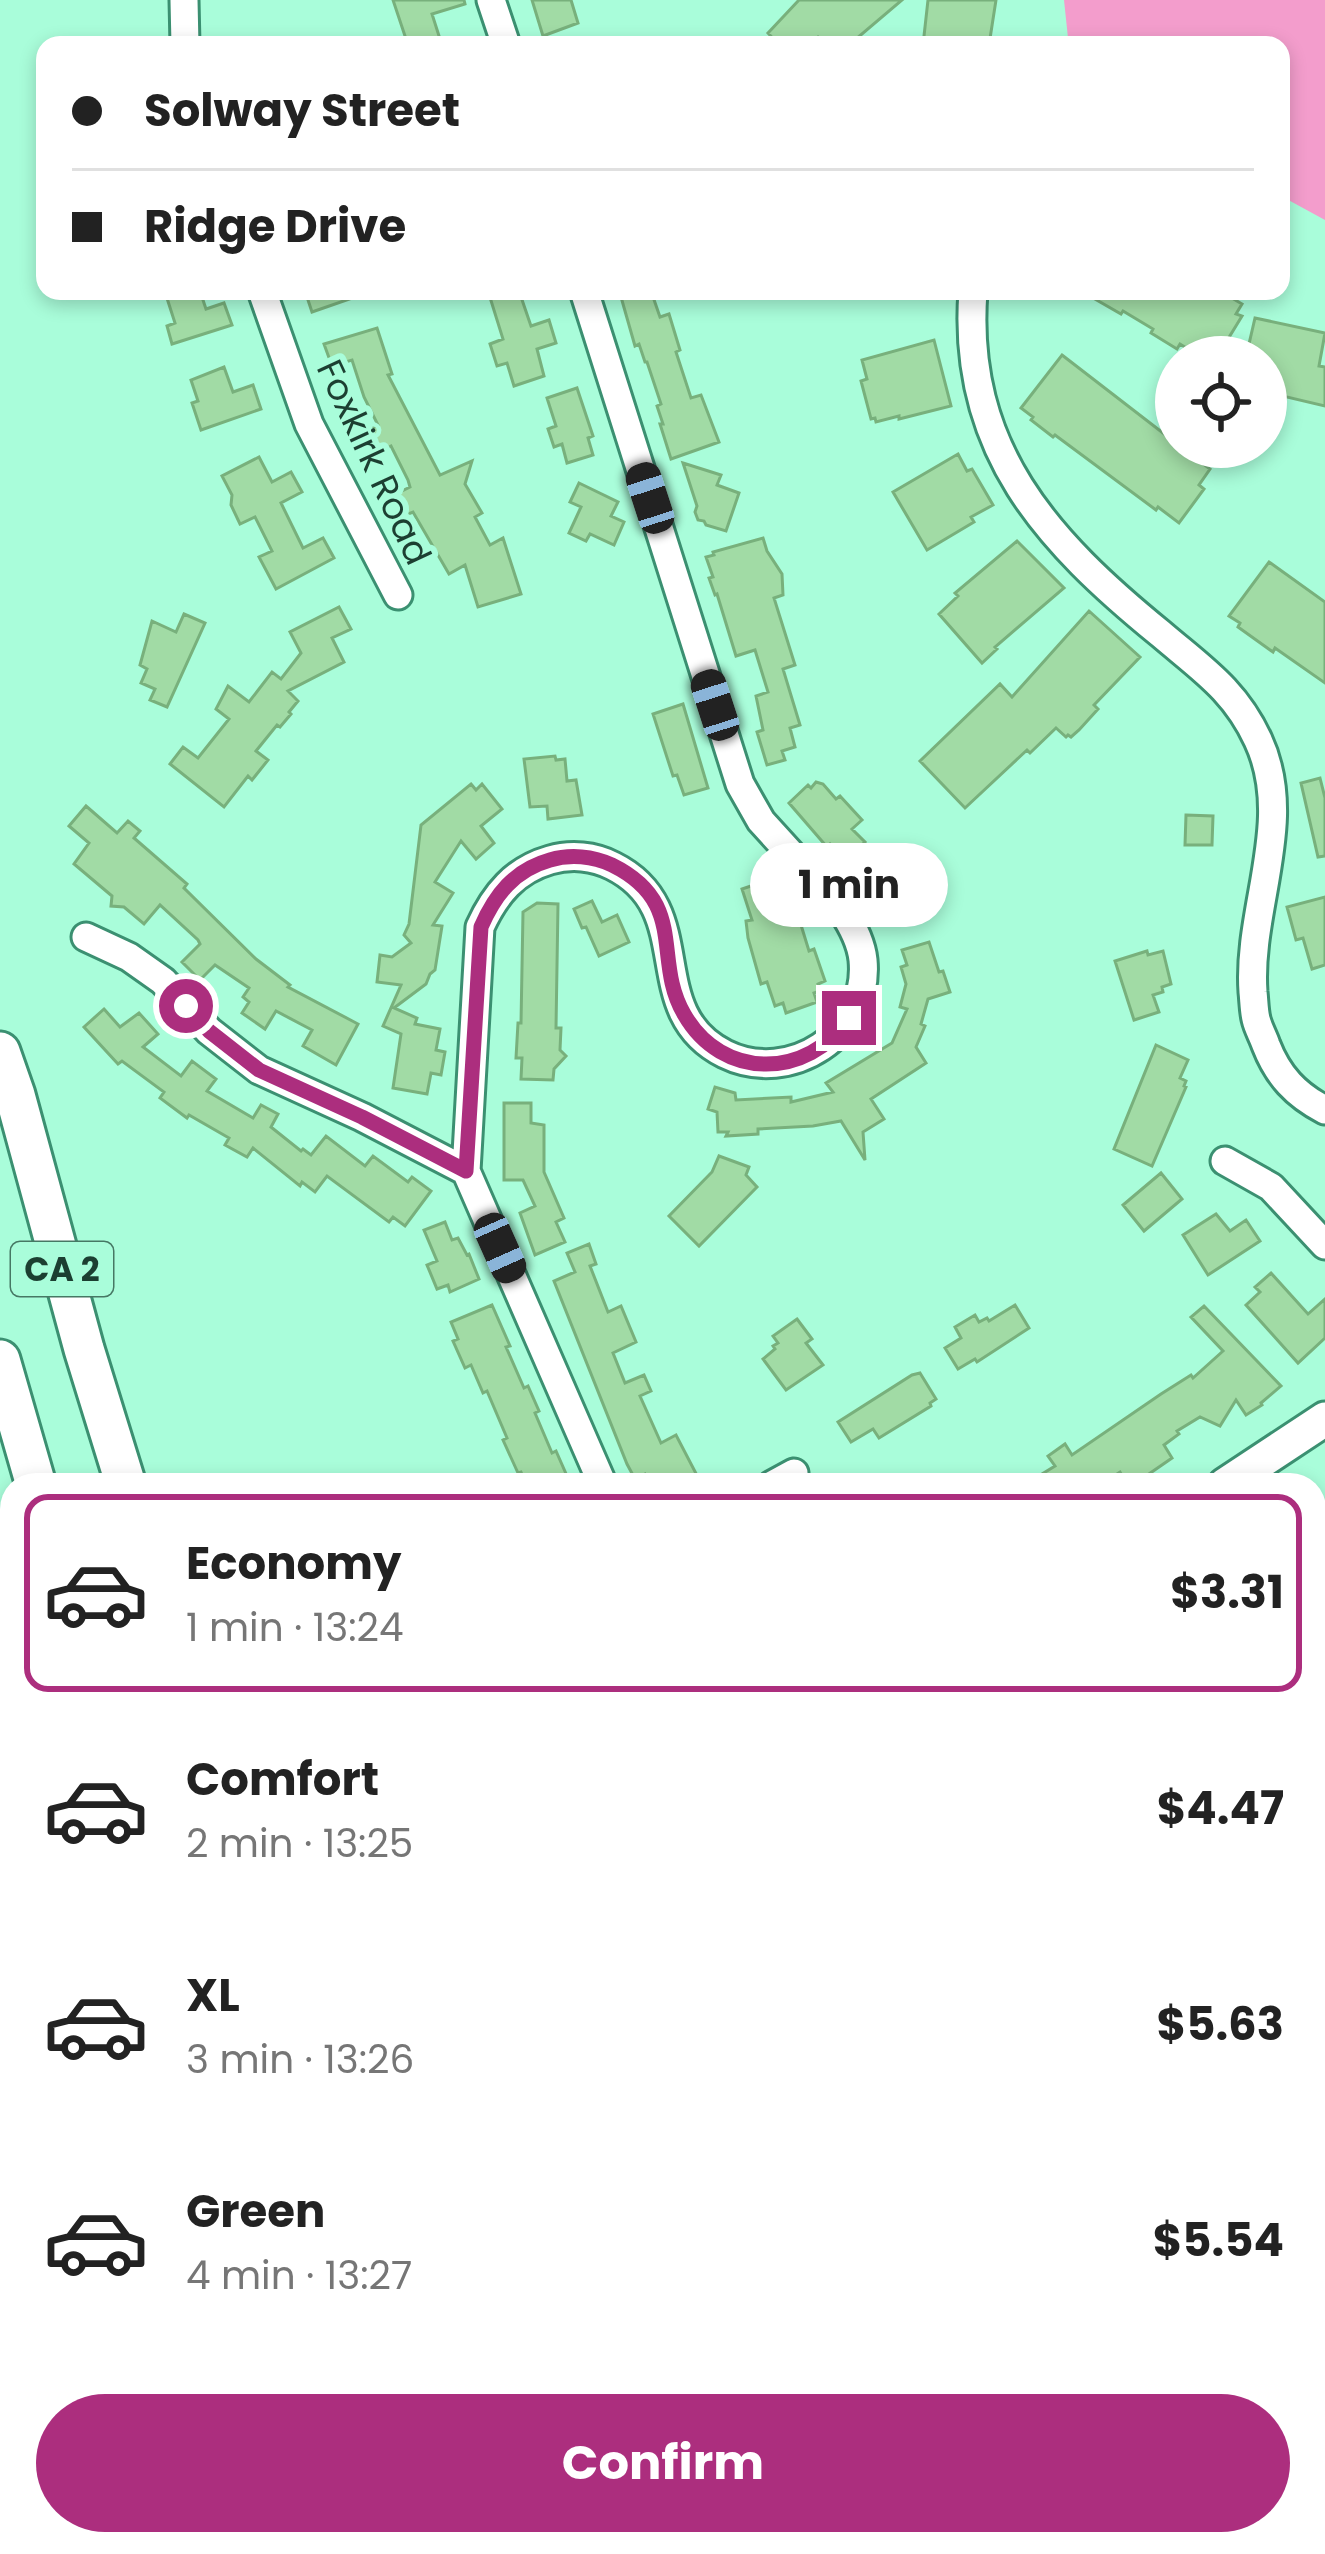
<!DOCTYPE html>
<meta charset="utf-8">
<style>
:root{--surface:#fff;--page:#f2f2f2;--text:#222;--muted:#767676;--line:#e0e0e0;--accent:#ac2e7e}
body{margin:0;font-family:Poppins,sans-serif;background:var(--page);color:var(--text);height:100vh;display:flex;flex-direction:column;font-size:45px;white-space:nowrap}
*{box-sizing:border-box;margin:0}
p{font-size:39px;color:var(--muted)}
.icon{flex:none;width:66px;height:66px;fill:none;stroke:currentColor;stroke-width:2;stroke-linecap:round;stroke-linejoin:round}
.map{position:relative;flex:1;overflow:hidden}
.side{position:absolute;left:0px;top:1473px;width:1326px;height:1083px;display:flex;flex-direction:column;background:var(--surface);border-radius:36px 36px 0 0;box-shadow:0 6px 18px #0003}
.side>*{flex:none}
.banner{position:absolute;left:36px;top:36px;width:1254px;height:264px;border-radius:24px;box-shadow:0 6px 18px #0003;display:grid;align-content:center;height:264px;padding:0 36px;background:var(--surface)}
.controls{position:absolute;left:1155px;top:336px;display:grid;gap:24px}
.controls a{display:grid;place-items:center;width:132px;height:132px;border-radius:50%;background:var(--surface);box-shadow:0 6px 18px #0003;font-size:60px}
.end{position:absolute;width:54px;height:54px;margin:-27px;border:15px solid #ac2e7e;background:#fff;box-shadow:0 0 0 6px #fff}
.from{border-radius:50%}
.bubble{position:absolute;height:84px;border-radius:42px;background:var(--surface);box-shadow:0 6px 18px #0003;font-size:39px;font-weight:700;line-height:84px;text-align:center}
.car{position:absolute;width:36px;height:72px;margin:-36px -18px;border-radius:15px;box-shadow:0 0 9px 3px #0007;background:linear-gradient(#222 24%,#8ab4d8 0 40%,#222 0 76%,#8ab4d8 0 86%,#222 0)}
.banner b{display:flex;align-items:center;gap:42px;height:114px;font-size:45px}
.banner b+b{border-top:3px solid var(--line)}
.banner i{width:30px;height:30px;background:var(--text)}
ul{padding:21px 0 0;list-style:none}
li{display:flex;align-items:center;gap:36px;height:198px;margin:0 24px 18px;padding:0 12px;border:6px solid transparent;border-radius:24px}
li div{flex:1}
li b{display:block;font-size:45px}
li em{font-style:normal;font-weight:700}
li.selected{border-color:var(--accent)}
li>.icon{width:108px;height:108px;stroke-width:1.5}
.cta{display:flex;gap:24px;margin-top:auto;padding:24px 36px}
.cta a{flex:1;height:138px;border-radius:72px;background:var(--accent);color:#fff;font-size:48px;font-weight:700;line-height:138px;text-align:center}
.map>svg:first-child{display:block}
</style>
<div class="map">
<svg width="1325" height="2554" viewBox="0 0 1325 2554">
<rect width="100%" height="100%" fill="#a9fdda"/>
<path fill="#f39dcc" d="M1064,0H1325V220L1281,196V45H1076L1068,38Z
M0,1529L12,1571V2174L0,2168Z
M1325,1968V2166L1314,2153V1969Z
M1314,2387L1325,2395V2554H871L878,2544H1314Z"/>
<path fill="#a1dba5" stroke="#78b07c" stroke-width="3" d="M393,0H464L465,4L432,14L440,39L420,45H408Z
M532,0H571L578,23L543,36Z
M799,0H902L849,45H826L818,37L809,45H779L768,33Z
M928,0H996L989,45H923Z
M176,291H200L206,309L224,303L232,325L172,344L167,326L175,323L166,295Z
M305,291H364V294L312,312Z
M488,291H519L531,326L549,320L556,343L537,349L544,376L514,386L507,363L497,366L490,344L503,339Z
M641,291H651L660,317L669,314L680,350L676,352L691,398L701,395L719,442L671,459L660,424H663L657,406L661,404L647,362H645L639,344L635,346L621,297Z
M1081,291H1220L1242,304L1236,314L1242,316L1217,357H1201L1180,344L1177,349L1151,333L1153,329L1123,311L1121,314Z
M1255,318L1325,333L1319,366L1325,367V406L1266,392V357H1246Z
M377,328L392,374L388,375L440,475L472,461L465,484L482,513L475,517L490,545L503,538L521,594L478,607L465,565L449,574L413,512L403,516L392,496L410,487L408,480L391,446L372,456L361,434L378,425L364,397L352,360L332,366L324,344Z
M934,340L951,406L899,419V416L876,422L875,418L871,419L861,381L867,379L862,360Z
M1062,355L1176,443V447H1181L1210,469L1199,485L1204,489L1179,523L1158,507L1156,510L1055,435L1053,437L1031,420L1033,417L1021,408Z
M224,367L233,392L253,385L261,409L201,430L192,403L198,401L191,380Z
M577,388L593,436L588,438L593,455L567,463L562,444L554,447L548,429L556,426L547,398Z
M958,454L967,471L972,469L993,505L971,517L974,522L927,550L893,492Z
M259,457L272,482L291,472L302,492L281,503L303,548L323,538L334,558L276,589L259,557L272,551L255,517L240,524L231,505L232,495L222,476Z
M683,463L721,475L717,485L739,493L726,531L706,525L704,521L698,520L695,512L697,506Z
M579,483L618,502L611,516L624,522L614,545L590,534L586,541L569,533L581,507L570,502Z
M763,538L767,551L782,574L783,595L774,598L795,665L783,669L800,725L790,728L795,747L782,751L785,760L767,765L757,732L763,730L756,696L768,692L755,650L736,656L717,594L715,595L709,578L713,577L706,557L714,555L713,552Z
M1017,541L1064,588L995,647L997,649L982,663L939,614L958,596L955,593Z
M1269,562L1325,602V683L1275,648L1273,652L1238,627L1240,623L1229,616Z
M339,607L351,629L332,638L344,662L288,691L298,701L289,712L291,714L280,727L277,725L256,751L268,760L252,780L248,776L224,807L170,764L183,747L198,758L229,719L216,709L228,686L249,702L272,672L281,679L301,653L290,632Z
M1089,611L1140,657L1094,705L1098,709L1079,730L1071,737L1068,735L1066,737L1056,728L1030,753L1027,750L965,808L920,761L1000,684L1012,697Z
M184,614L205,623L167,707L150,700L155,689L141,683L147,669L140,665L152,621L176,632Z
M683,704L708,788L684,795L677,775L673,776L653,714Z
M555,756L556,760L565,759L567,781L576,780L582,815L548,819L547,806L530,807L524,759Z
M1320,778L1325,798V856L1318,857L1301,783Z
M816,782L823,784L836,799L840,796L862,820L852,829L865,842L845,860L830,844L827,847L789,803L808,785L811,788Z
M471,784L476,790L482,784L502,809L481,826L494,843L476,859L461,841L435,882L453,893L433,925L442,926L435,970L430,974L426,984L394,1008L417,1018L415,1024L440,1029L436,1050L445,1052L441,1075L431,1073L427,1094L393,1088L401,1034L383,1026L401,985L377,982L380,955L392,957L411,943L404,935L409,924L421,825Z
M86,806L117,833L128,821L140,831L134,838L187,884L184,888L256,959L290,985L288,987L358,1024L336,1065L303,1046L312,1030L276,1011L265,1029L242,1013L249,1002L243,997L249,988L215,965L200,980L182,962L200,944L198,940L160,905L144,924L124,907L111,906L112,896L74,864L89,843L69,826Z
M1186,815L1213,816L1212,845H1185Z
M763,882L770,904L780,901L785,916L797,912L809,951L814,949L825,981L818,984L820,991L814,993L817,1002L786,1013L783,1003L775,1006L767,982L761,984L748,938L746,921L752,920L742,889Z
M1325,897V965L1312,969L1303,938L1296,940L1287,907Z
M592,901L602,922L617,915L629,942L599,956L586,927L582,928L574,909Z
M537,903L558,904L556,1028H561L560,1050L566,1056L554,1069L553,1080L521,1079L522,1058H516L518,1023H521L523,912Z
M929,942L939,972L943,971L950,992L928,999L921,1024L925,1026L916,1047L926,1063L871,1099L884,1119L863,1132L865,1160L841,1121L813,1126L758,1129V1134L726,1136L728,1132H718L717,1112L708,1109L715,1087L735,1093L736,1100L791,1097V1102L833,1092L826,1083L892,1043L907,1009L900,1007L906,984L901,967L907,965L902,950Z
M1147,951L1148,955L1163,951L1171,984L1162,987L1163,992L1153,995L1159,1012L1134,1020L1115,961Z
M104,1009L120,1027L139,1013L158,1034L143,1047L181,1076L192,1061L216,1079L207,1091L253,1118L261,1105L278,1114L271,1127L301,1151L303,1149L311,1155L326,1136L365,1166L373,1156L408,1182L412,1177L431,1191L405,1226L393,1217L389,1222L327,1176L315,1192L302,1182L300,1186L253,1148L247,1157L225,1145L229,1138L189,1115L187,1118L160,1098L164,1092L122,1061L118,1064L84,1027Z
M1156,1045L1188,1060L1180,1078L1186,1081L1184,1086L1186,1087L1152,1166L1114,1149Z
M504,1103H531V1123L544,1125V1172L564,1218L556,1222L565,1242L535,1255L520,1213L535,1206L523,1180H504Z
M719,1156L749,1167L746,1175L757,1187L699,1246L669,1216L712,1172Z
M1161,1173L1182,1199L1144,1231L1123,1205Z
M1216,1214L1230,1231L1246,1220L1260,1241L1208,1275L1183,1235Z
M445,1222L452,1240L458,1238L467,1255L469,1254L479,1279L450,1292L448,1285L437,1289L427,1265L437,1261L424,1230Z
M589,1244L596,1264L590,1266L608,1312L621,1306L636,1342L613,1353L625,1383L644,1375L651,1391L640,1396L661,1443L676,1435L702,1485H651L645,1474L635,1479L627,1464L554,1281L575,1272L567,1253Z
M1271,1273L1308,1314L1325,1299V1338L1298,1363L1246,1305L1260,1292L1255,1287Z
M492,1305L510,1346L506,1347L524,1388L528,1386L539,1411L535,1413L552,1453L556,1451L567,1476L547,1485H544L539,1475L525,1482L521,1472L518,1473L503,1440L507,1438L487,1391L483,1393L471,1365L465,1368L453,1341L458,1339L451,1322Z
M1015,1305L1029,1328L977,1362L975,1359L958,1369L945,1348L961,1338L955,1327L975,1315L979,1322L987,1318L989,1321Z
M1204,1306L1281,1386L1261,1403L1262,1405L1246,1415L1236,1400L1220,1426L1200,1417L1177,1431L1179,1434L1164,1445L1172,1458L1133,1485H1128L1120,1472L1100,1485H1024L1055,1466L1048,1456L1065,1444L1072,1455L1161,1394L1191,1375L1193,1378L1223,1351L1191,1317Z
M797,1319L812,1339L806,1343L823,1365L786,1390L763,1359L775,1349L773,1346L778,1343L773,1336Z
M920,1373L936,1399L930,1403L931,1406L879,1438L873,1429L851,1442L838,1422L912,1375Z"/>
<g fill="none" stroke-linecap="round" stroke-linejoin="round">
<defs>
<path id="minor" d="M184,0L185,45
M491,0L506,45
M262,291L309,424L398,595
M973,291C961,449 1047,541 1161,634C1202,669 1235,690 1258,740C1296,821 1247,908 1253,992C1254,1001 1254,1011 1256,1019C1258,1028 1263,1036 1266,1045C1278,1076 1296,1095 1325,1110
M86,937L129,957L163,981L209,1031L259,1070L362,1117L466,1171L603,1485
M1225,1161L1271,1187L1325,1245
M466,1171L480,927C495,894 515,870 550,860C571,854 594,856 613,866C701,910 639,1011 725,1054C790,1086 870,1034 863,960C861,941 852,925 842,910L761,821L740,784L584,291
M772,1485L794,1473
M1314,2322L1325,2333
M481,2554L484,2544
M709,2554L711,2544"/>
<path id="major" d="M1225,1485L1325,1419
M0,2303L12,2298"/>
<path id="highway" d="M0,1052L15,1095L84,1349L126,1485
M0,1360L36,1485
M314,2544L315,2554
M151,2554L152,2544
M202,2554V2544
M270,2554L271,2544"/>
</defs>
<use href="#minor" stroke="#3b9071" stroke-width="33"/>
<use href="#major" stroke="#3b9071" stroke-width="39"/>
<use href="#highway" stroke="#3b9071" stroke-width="45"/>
<use href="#minor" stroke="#fff" stroke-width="27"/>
<use href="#major" stroke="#fff" stroke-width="33"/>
<use href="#highway" stroke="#fff" stroke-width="39"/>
</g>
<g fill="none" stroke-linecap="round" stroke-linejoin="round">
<path stroke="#ac2e7e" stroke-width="15" d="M186,1006L209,1031L259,1070L362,1117L466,1171L481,927C495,895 514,870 550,860C570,854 593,856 612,865C689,903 652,959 684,1014C722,1081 808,1079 849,1018"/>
</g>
<g text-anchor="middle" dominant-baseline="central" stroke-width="12" stroke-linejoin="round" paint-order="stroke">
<rect fill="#a9fdda" stroke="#467864" stroke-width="3" x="11" y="1242" width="102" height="54" rx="9"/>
<g font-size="33" font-weight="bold" fill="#1c3f31">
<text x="62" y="1269">CA 2</text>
</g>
<g font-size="36" fill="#1c3f31" stroke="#a9fdda">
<text transform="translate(374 462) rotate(65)">Foxkirk Road</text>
</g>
</g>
</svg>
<div class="controls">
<a><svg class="icon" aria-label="locate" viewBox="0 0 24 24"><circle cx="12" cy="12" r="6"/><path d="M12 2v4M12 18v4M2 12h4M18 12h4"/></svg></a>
</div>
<i class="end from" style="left:186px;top:1006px"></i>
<i class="end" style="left:849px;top:1018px"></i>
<div class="bubble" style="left:750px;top:843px;width:198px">1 min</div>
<i class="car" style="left:650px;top:498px;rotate:342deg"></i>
<i class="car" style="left:715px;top:705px;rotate:342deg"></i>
<i class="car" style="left:500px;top:1248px;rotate:156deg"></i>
<div class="banner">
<b><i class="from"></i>Solway Street</b>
<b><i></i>Ridge Drive</b>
</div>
<section class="side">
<ul>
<li class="selected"><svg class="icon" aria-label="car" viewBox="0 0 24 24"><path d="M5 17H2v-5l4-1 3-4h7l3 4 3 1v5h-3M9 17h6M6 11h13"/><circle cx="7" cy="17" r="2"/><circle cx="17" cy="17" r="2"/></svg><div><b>Economy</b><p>1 min · 13:24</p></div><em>$3.31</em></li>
<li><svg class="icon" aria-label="car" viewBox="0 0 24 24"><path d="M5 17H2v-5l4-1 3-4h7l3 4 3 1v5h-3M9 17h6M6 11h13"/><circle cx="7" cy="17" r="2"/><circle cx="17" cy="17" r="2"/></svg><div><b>Comfort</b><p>2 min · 13:25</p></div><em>$4.47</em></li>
<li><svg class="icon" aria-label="car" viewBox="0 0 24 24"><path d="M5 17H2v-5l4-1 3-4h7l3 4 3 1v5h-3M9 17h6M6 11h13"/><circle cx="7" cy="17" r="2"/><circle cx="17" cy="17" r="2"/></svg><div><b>XL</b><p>3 min · 13:26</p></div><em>$5.63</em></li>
<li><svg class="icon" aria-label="car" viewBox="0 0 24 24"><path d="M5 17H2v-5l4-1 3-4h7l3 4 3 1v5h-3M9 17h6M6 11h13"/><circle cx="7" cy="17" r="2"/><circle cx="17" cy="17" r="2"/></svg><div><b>Green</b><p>4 min · 13:27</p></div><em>$5.54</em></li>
</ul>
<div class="cta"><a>Confirm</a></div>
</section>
</div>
